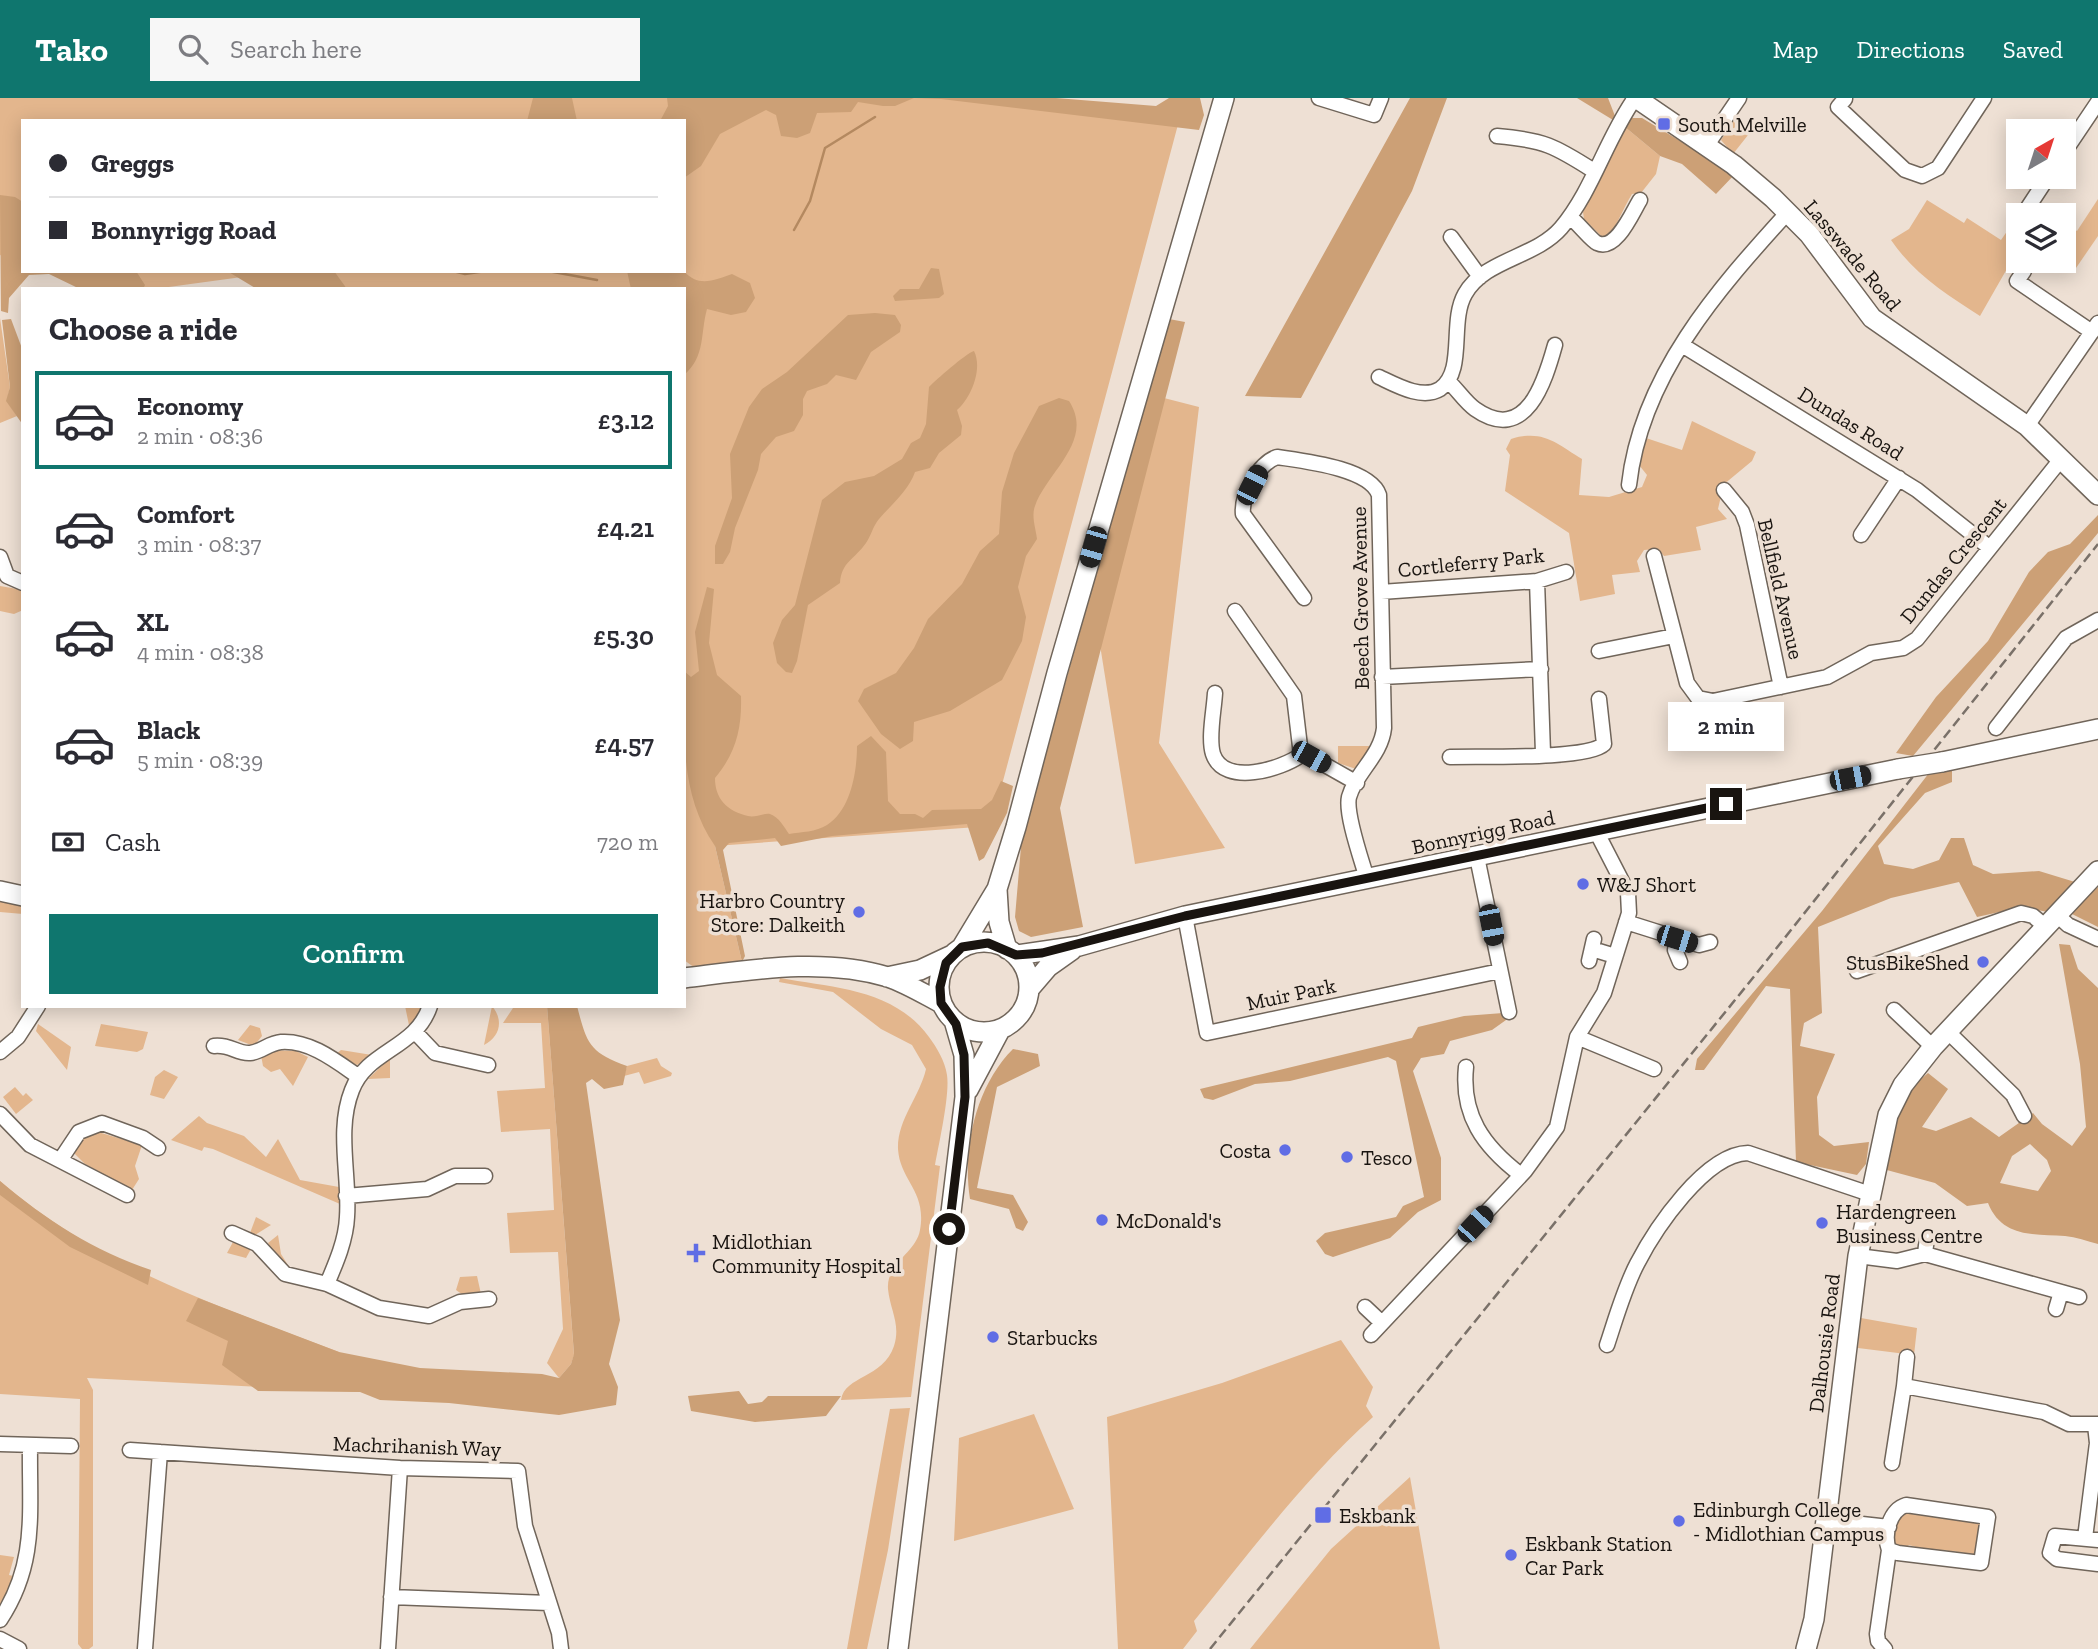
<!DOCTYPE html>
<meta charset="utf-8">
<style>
:root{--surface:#fff;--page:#f7f7f7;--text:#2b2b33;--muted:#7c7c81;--line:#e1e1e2;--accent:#0f766e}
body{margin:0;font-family:"Zilla Slab",serif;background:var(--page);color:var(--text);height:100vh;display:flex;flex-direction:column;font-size:26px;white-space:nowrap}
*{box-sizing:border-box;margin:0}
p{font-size:23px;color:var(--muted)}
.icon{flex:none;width:38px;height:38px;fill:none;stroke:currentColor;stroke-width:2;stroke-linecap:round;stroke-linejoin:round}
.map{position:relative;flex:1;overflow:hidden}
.side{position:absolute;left:21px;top:189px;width:665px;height:721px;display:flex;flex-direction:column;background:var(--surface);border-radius:0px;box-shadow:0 4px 18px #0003}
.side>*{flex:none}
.guide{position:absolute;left:21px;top:21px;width:665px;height:154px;border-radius:0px;box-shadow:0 4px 18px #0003;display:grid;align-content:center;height:154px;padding:0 28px;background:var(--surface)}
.needle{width:46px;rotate:39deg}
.buttons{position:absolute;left:2006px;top:21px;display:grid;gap:14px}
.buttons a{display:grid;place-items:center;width:70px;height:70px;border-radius:0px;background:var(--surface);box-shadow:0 4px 18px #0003;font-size:35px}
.end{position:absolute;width:32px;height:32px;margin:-16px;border:9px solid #191410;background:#fff;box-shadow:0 0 0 4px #fff}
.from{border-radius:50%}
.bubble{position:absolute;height:49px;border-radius:0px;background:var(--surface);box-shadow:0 4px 18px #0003;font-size:23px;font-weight:600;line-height:49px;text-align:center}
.car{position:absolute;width:21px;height:42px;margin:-21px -10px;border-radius:9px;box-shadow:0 0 5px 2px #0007;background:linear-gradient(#222 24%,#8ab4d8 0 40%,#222 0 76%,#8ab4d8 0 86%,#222 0)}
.guide b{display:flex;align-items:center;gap:24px;height:66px;font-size:26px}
.guide b+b{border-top:2px solid var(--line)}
.guide i{width:18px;height:18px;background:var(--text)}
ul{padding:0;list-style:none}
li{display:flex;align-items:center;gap:21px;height:98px;margin:0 14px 10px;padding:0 14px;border:4px solid transparent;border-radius:0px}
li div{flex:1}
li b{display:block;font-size:26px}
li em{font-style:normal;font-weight:600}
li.active{border-color:var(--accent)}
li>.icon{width:63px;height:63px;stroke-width:1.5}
h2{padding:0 28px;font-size:32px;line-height:84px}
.pay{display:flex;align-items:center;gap:18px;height:77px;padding:0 28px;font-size:26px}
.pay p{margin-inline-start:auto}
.button{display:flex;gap:14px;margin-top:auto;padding:14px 28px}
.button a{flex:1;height:80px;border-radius:0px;background:var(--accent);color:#fff;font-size:28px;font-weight:600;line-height:80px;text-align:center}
header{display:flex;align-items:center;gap:42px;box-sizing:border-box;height:98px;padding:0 35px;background:var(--accent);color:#fff}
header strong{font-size:33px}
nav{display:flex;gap:38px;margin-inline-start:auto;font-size:24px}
.search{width:490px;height:63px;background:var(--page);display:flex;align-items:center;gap:18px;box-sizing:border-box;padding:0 24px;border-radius:0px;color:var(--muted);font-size:26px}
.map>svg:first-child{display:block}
</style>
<header>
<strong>Tako</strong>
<div class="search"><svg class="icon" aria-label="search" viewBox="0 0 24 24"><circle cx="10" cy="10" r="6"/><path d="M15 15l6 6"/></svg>Search here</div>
<nav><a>Map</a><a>Directions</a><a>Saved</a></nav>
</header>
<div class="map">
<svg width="2098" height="1551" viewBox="0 0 2098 1551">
<rect width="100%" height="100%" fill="#eee0d4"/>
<path fill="#e3b68d" d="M0,0H993L1180,19L991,728L715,748L742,864L695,870L684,862V191H259L242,179L154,191H85L44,173H684V23H23V164L0,157Z
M1736,19L1752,32L1733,56L1721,42Z
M1625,29L1660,58L1656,76L1641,95L1632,96C1623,111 1618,125 1609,138L1602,139L1584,121L1583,114Z
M2098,101V138L2076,170L2063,161V124L2077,133Z
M1927,102L1964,125L1967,120L2001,142L2010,129L2018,134L2020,163L2015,170L2008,169L1980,218C1946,196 1914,176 1891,142L1909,131Z
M0,220L10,289L7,303L17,318L0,325Z
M1164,300L1199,309L1159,645L1225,750L1135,766L1100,547Z
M1692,323L1756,354L1752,363L1717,392L1721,398L1718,411L1727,421L1696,429L1701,452L1664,458L1658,451L1644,452L1637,463L1640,474L1612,477L1615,496L1580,503L1569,435L1505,393L1510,357L1506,351L1511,341C1543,331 1556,345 1582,361L1579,397L1609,399L1642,389L1647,377L1639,367L1646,340L1682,352Z
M0,488L23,492V512L14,516L0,513Z
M1338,648H1373L1356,671L1338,665Z
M0,799L23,804V816L0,814Z
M780,880C835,890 894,891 929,939C937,950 945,963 947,977C950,997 939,1045 935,1067L940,1068L911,1299L841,1302C845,1277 883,1281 894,1248C901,1226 890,1212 888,1191C886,1165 916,1155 920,1132C927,1093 900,1083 898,1051C897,1022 920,998 926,971L912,947L881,931L833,894L779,884Z
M405,908H423L410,932Z
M492,908C504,922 500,939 484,947Z
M534,908H547L574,1257L571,1266L559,1280L547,1265L563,1231L558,1154L510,1155L507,1115L554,1112L550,1031L501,1034L497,993L545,990L541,925H503L513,910Z
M38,926L71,949L67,972L36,933Z
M101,926L148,934L143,951L137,954L95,948Z
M250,927L260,930L262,938L254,948L238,942Z
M268,952L296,953L308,959L293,988L280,971L271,974L263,968L261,957Z
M341,952L372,957L357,967L336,956Z
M390,960V980L368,981Z
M657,960L661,968L672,975L671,978L644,986L639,974L624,978L627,968Z
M164,972L178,979L164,1001L150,997L155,979Z
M15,989L23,998L26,995L33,1002L16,1016L3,999Z
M199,1018L207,1025L244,1038L266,1059L278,1041L300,1082L339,1089L340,1106L213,1051L204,1049L202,1053L171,1042Z
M98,1034L135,1045L138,1042L142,1047L135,1068L139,1081L132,1092L85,1066L73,1054L85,1039Z
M0,1083C99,1169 218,1208 339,1254L360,1294L87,1280L93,1292V1548L89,1551H82L78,1546L80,1301L0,1296Z
M256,1119L271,1127L255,1137L250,1135Z
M278,1137L281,1156L291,1172L281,1167L268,1145Z
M233,1144L251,1151L246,1160L227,1155Z
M477,1178L481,1196L463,1197L456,1192L460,1179Z
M1861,1220L1917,1230L1914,1257L1858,1250Z
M1341,1242L1373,1289L1366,1308L1373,1319C1306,1379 1251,1453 1194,1523L1197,1533L1183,1551H1118L1107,1319L1222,1285Z
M910,1310L888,1452L867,1551H847L890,1311Z
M1034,1316L1074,1411L954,1443L959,1340Z
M1410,1379L1440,1551H1250L1331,1451Z
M1908,1412L1912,1416L1930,1418L1934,1415L1977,1421L1980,1426L1977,1452L1973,1457L1963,1459L1958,1454L1941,1452L1937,1455L1909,1447L1905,1451L1896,1449L1892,1445L1896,1421Z
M0,1457L14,1459L9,1477L18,1479L0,1509Z"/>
<path fill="#cca076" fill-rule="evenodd" d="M533,0H572L577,23H527Z
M667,0H1056L1156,8L1169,0H1200L1204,17L1199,32L941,1L914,0L895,8H883L858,4L851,14L817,15L810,35L797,40L781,38L776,17L766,12L720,36L701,68L684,80V23H660L668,8Z
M1410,0H1447L1412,93L1301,300L1245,298Z
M1577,0H1608L1615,18L1613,22Z
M1631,20H1642L1735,76L1716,96L1682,66L1660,58L1625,29Z
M0,97L15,99L23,104V173H136L145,187L143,191H80L49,176L29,177L9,200L8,215L1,213Z
M931,170L939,171L944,196L939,200L895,203L893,198L900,191H919Z
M227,173H334L347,191H257Z
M627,173H684C698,190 715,182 732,176L750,185L755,200L746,214L731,217L707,211C700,236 706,258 684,277V191H631Z
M875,215L895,217L901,227L900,234L871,254L856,282L836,277L827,286L807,293L803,301V317L794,333L776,339L761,356L758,372L735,430L730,454L723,466H715V448L732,400L730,356L749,309L762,291L787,274L848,217Z
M11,221L23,253V327L6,303L10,289L2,222Z
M1169,221L1185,224L1060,710L1083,829L1031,839L1019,833L1015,819L1022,737Z
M974,253C983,271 971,300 957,312L962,328L961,337L939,355L930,370L915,374C909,392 891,407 879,421C873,428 871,438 866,445C855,461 841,464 840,485L808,507L797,563L792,575L786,574L777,565L773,545L782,522L795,507L822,402L845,384L874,378L902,361L911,345L920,340L926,326L929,289C936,282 965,256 974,253Z
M1059,300L1069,303C1095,343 1047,374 1035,408C1031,418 1036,431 1037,441L1026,458L1018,489L1026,519L1022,543L1002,582L950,613L914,624L913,643L900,651L881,636L858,603L864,591L896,575L914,550L928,521L962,486L980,453L999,436L1002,394L1014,355L1039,308Z
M2098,417V435L1913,658L1896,655L1936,599L1988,543L2029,474L2048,454L2070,446Z
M707,489L714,491L709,545L717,577L741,598C742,630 736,655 715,680C715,701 727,713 748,718C755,720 763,715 770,716C779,719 784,729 789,736C801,734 816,734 827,727C851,712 857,673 857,648L871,638L886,654L888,703L900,716H915L923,720L932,712L981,711L992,702L1001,683L1013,688L1007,715L984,760L979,763L967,726L832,738L781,748L775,740L729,745L723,752L745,858L742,864L715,748C679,696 684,633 684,573L691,579L699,573L695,534Z
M1952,670V684L1925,695L1878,748L1884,766L1913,771L1939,762L1951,740H1964L1973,767L1993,776L2039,773L2075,784L2048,814L2022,809L1977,819L1959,784L1891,800L1818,829L1822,915L1804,925L1800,948L1835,956L1817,999L1819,1037L1834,1048L1869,1044L1866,1066L1857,1077L1796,1064L1790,891L1766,888L1704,972H1695L1697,961L1822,813L1929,675Z
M2098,789V829L2070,815Z
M2059,846L2070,847L2078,871L2098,890V1146C2087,1143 2076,1139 2065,1138C2034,1136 2002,1140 1988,1105L1967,1108L1935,1085L1883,1071L1898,1015L1907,993L1928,975L1948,991L1922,1029L1936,1033L1971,1019L1999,1039L2033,1015L2042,1026L2072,1048L2086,1029L2080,966ZM2030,1046L2047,1062L2051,1073L2038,1093L2000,1085L2012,1058Z
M547,908H577C587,946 589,954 627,968L623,987L604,991L592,981L586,985L620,1222L609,1266L618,1289L616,1307L559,1317L449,1305L380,1302L360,1294L258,1293L222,1267L228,1243L186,1223L198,1200L339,1254L420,1270L542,1276L559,1280L571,1266L574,1256Z
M1503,915L1506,922L1492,932L1450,943L1444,956L1421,960L1413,973L1441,1060V1102L1418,1114L1390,1140L1333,1159L1325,1156L1316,1143L1325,1135L1396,1119L1403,1108L1424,1099L1396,963L1388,959L1290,983L1255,986L1213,1002L1204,1000L1200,991L1412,940L1418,929L1464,918Z
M1013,951L1038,956L1040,968L997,989L977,1090L1013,1097L1028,1124L1023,1133L1016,1130L1009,1111L970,1101C962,1050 976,988 1013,951Z
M0,1083C46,1122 94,1153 151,1172L148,1187L70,1149L0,1097Z
M739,1293L748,1306L762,1304L768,1298H841L826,1318L755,1324L691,1313L688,1298Z"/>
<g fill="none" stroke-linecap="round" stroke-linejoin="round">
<path stroke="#b48960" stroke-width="2.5" d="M794,132L810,103L825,50L875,19
M453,173L465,176L486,173
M548,173L597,182"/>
<defs>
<path id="minor" d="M1319,0L1374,17L1381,0
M1845,1L1838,9L1905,72L1922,78L1938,70L1984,0
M1497,38C1544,42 1555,48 1594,73
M1707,47L1739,0
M2063,56L2098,4
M2023,117L2048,79
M1570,119C1577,124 1592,143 1597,145C1616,154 1632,115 1640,102
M1451,139L1480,179
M2024,173L2017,183L2092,234
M1682,247L1917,392L1990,450
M1379,279C1396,287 1422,302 1440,291C1466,273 1449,224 1465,196C1485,161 1535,160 1561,130C1593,92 1606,41 1635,0
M1448,283C1457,291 1465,304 1475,311C1526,347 1545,283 1555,247
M2027,328L2098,225
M1629,387C1641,278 1718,191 1788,114
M1724,392L1742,414L1747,427L1781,589
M1861,437L1899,380
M1654,458L1687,585L1698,600L1713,603L1827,579L1871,555L1903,550L1917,541L2062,360
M0,459L7,478L23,485
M1537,483L1543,655
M1381,494L1537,483L1566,474
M1304,500L1243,416C1241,397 1259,365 1277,359C1303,363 1370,370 1379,397L1384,630C1381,658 1356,674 1349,699C1345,716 1362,763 1367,781
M1235,513L1294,598L1301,657L1311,659L1357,685
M1599,553L1674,538
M1382,579L1541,571
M1215,595C1214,613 1208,640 1213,656C1224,689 1282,671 1301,657
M1996,630L2066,540L2098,522
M1450,659C1479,658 1588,662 1604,646L1599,601
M1477,759L1509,914
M2057,817L2068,827L2098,841
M1185,818L1207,935L1500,873
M1626,824L1699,847L1710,844
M1677,841L1675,852L1680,864
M1592,851L1615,858
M1589,863L1594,841
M1857,873L2021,815L2033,818L2046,829
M1894,912L1933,949
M1947,933L2013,997L2024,1018
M416,935L435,955L488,967
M1577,939L1654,971
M214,948C230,946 237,956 250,955C261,954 269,945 281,944C310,942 336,963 359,979
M0,954L18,939L38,908
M1466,969C1461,1017 1483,1048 1521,1077
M0,1016L30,1047L127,1097
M61,1061L79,1034L102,1025L143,1040L158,1050
M346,1098L427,1091L455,1078H485
M232,1135L257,1146L285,1176L327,1186L379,1210L429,1218L460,1204L489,1201
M1925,1156L1927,1139
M1858,1158L1897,1163L1925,1156L2079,1199
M327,1186C336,1165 346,1142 347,1119C350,1078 336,1032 352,992C367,952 416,951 430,908
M1365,1209L1382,1225
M2056,1211L2061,1194
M1371,1237L1525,1073L1557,1029L1577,939L1604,895L1629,815L1628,795L1596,733
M1607,1247C1616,1220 1624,1191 1637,1166C1655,1131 1705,1056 1748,1055L1870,1096
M1904,1288L1907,1259
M0,1346L71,1348
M130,1352L400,1370L518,1373L525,1428L559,1535L561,1551
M1892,1365L1904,1288L2044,1314L2069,1326H2098
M1906,1407L1988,1419L1981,1465L1898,1455L1889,1452C1883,1436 1890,1412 1906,1407Z
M1826,1422L1889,1429
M2085,1440L2097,1345L2095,1327
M2098,1442L2055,1438L2050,1455L2057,1461L2098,1466
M391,1499L549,1505
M0,1522C38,1465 29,1413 30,1347
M0,1541L19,1551
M145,1551L160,1354
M388,1551L400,1370
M1885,1551L1878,1543L1877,1536L1889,1452"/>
<path id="major" d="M1636,0L1734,67L1773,100L1809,136L1872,220L2027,328L2098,397
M1942,664L2098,631
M997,791L999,824L1007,851
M0,793L23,798
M939 889a45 45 0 1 1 90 0a45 45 0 1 1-90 0Z
M962,849L997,791L1016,729L1057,575L1224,0
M1016,857L1079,848L1185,818L1898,671
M887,879L920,872L952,857
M684,880C750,872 823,859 888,879C906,885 924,896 941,905
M1030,890L1048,869L1072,852
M968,992L1000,932
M898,1551L965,999L964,957L955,926
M1806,1551L1814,1521L1858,1158L1888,1017L1903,987L1933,949L2098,773"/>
</defs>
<use href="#minor" stroke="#70655a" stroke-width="17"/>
<use href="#major" stroke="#70655a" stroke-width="22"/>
<use href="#minor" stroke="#fff" stroke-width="14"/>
<use href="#major" stroke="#fff" stroke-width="19"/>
<path stroke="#7a7169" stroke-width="2.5" stroke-dasharray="10 5" stroke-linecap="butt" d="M1210,1551L1752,881L2098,446"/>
<defs>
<path id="major-bridge" d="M1898,671L1942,664"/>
</defs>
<use href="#major-bridge" stroke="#70655a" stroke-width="22" stroke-linecap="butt"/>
<use href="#major-bridge" stroke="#fff" stroke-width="19"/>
</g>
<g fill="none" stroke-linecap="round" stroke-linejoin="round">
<path stroke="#191410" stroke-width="9" d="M949,1131L965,999L964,957L956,926L941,905L940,889L946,865L962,849L988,845L1016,857L1042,855L1185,818L1726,706"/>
</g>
<g fill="#606de5" stroke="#eee0d4" stroke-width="2.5">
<rect x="1657" y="19" width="14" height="14" rx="3.5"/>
<circle cx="1583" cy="786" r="7"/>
<circle cx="859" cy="814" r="7"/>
<circle cx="1983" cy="864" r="7"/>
<circle cx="1285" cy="1052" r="7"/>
<circle cx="1347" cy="1059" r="7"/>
<circle cx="1102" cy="1122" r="7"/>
<circle cx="1822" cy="1125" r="7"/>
<path d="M692.5 1144.5h7v7h7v7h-7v7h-7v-7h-7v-7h7z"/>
<circle cx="993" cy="1239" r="7"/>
<rect x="1314" y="1408" width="18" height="18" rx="3.5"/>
<circle cx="1679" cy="1423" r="7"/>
<circle cx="1511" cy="1457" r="7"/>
</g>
<g text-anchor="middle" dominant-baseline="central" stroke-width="7" stroke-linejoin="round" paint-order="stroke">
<g font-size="21" fill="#191410" stroke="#eee0d4" text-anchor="start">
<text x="1678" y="26">South Melville</text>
<text x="1597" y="786">W&amp;J Short</text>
<text x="845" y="802" text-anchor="end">Harbro Country<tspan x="845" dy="24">Store: Dalkeith</tspan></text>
<text x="1969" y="864" text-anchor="end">StusBikeShed</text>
<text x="1271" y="1052" text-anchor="end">Costa</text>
<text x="1361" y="1059">Tesco</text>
<text x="1836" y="1113">Hardengreen<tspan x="1836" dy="24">Business Centre</tspan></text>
<text x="1116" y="1122">McDonald's</text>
<text x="712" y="1143">Midlothian<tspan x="712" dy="24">Community Hospital</tspan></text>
<text x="1007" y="1239">Starbucks</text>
<text x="1693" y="1411">Edinburgh College<tspan x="1693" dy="24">- Midlothian Campus</tspan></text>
<text x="1339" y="1417">Eskbank</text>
<text x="1525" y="1445">Eskbank Station<tspan x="1525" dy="24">Car Park</tspan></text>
</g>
<g font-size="21" fill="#191410" stroke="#eee0d4">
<text transform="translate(1853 157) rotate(50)">Lasswade Road</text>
<text transform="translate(1851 325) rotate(32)">Dundas Road</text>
<text transform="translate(1953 462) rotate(-51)">Dundas Crescent</text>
<text transform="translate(1471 464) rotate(-6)">Cortleferry Park</text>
<text transform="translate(1781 491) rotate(77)">Bellfield Avenue</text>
<text transform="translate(1360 500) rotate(-91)">Beech Grove Avenue</text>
<text transform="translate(1483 734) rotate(-12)">Bonnyrigg Road</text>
<text transform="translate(1291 896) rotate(-12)">Muir Park</text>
<text transform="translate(1824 1245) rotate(-83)">Dalhousie Road</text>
<text transform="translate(417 1348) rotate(2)">Machrihanish Way</text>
</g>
</g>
</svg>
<div class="buttons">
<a><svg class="needle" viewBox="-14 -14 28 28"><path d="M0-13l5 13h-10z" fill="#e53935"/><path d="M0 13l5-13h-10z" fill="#7c7c81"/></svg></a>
<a><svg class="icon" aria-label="layers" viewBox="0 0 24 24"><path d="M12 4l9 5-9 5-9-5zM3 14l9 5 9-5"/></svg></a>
</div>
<i class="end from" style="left:949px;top:1131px"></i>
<i class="end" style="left:1726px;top:706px"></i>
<div class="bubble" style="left:1668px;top:604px;width:116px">2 min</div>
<i class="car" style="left:1252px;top:387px;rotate:27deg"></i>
<i class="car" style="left:1093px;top:449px;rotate:196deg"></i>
<i class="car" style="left:1311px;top:659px;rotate:119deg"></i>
<i class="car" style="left:1850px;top:680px;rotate:79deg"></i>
<i class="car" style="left:1491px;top:827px;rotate:169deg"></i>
<i class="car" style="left:1677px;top:841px;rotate:107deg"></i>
<i class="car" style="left:1475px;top:1126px;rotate:43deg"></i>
<div class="guide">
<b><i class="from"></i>Greggs</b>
<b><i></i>Bonnyrigg Road</b>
</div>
<section class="side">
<h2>Choose a ride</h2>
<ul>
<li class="active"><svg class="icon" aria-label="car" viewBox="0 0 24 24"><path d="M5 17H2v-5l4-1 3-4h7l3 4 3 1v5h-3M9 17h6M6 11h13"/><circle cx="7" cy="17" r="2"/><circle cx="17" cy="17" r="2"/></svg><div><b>Economy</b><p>2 min · 08:36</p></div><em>£3.12</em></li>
<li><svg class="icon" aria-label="car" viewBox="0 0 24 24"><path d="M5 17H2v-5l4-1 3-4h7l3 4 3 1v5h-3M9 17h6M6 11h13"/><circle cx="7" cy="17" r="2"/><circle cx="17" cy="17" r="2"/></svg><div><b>Comfort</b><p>3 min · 08:37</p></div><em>£4.21</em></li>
<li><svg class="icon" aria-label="car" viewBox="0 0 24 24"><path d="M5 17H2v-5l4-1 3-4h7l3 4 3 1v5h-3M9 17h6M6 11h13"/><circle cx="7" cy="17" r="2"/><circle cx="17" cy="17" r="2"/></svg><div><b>XL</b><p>4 min · 08:38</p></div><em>£5.30</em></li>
<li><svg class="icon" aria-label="car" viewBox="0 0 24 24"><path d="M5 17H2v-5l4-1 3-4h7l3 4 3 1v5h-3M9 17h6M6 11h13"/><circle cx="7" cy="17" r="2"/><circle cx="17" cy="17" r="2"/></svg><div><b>Black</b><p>5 min · 08:39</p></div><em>£4.57</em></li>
</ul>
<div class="pay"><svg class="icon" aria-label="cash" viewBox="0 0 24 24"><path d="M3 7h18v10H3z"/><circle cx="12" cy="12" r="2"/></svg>Cash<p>720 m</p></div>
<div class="button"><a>Confirm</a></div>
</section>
</div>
